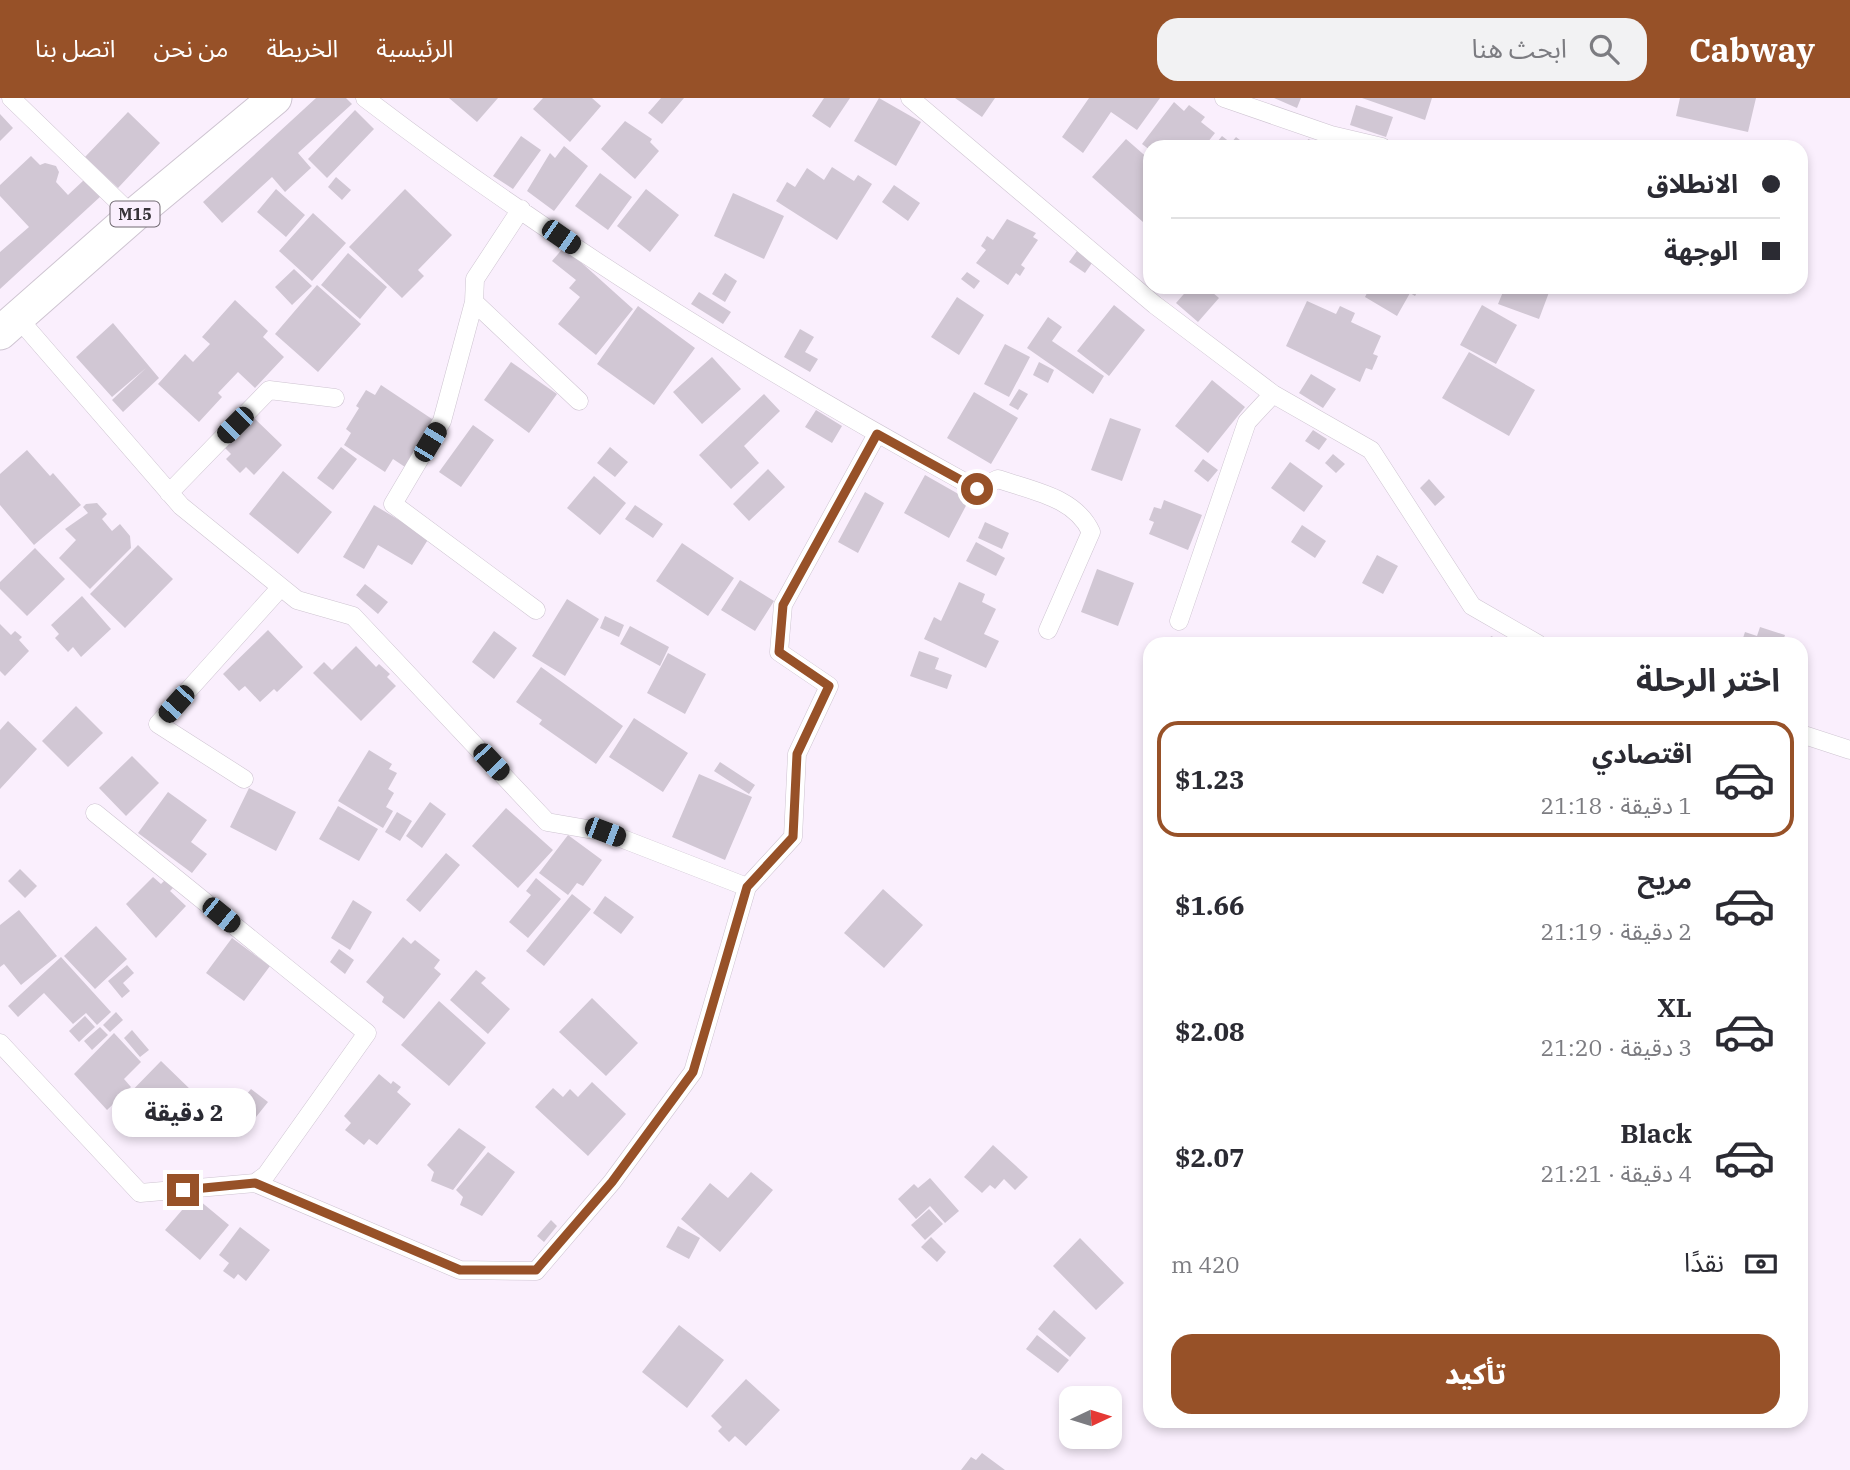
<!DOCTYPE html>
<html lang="ar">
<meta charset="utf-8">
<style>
:root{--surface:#fff;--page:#f2f2f3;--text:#2b2b33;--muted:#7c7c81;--line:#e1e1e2;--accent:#975128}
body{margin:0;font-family:"IBM Plex Serif","Noto Sans Arabic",serif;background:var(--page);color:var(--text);direction:rtl;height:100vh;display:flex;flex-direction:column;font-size:26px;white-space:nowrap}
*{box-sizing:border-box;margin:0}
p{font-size:23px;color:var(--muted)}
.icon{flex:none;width:38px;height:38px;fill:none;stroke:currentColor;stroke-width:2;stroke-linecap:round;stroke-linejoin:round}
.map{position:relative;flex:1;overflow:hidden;direction:ltr}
.details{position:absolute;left:1143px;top:539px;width:665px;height:791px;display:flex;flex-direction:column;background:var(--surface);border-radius:21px;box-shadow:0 4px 10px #0003;direction:rtl}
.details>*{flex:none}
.banner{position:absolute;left:1143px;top:42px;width:665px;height:154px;border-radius:21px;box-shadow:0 4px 10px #0003;direction:rtl;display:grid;align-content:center;height:154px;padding:0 28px;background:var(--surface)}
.needle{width:46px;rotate:86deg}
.tools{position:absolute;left:1059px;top:1288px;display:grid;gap:14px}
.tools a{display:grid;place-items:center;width:63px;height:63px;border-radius:14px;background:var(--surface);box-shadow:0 4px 10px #0003;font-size:35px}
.end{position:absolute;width:32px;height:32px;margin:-16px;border:9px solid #975128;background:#fff;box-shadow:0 0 0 4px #fff}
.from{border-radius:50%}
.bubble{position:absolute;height:49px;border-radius:21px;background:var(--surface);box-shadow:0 4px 10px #0003;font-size:23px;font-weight:800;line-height:49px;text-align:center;direction:rtl}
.car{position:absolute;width:21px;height:42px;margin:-21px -10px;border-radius:9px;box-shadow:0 0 5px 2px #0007;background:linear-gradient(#222 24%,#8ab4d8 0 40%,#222 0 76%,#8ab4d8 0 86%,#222 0)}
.banner b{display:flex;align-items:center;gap:24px;height:66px;font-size:26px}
.banner b+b{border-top:2px solid var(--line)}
.banner i{width:18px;height:18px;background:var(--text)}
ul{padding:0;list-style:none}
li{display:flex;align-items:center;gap:21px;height:116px;margin:0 14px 10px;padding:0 14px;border:4px solid transparent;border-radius:21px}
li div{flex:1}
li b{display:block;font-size:26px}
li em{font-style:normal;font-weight:800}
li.current{border-color:var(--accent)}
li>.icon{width:63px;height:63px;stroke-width:1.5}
h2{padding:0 28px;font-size:32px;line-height:84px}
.pay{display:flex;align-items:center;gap:18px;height:77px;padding:0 28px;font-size:26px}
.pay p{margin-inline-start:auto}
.cta{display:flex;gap:14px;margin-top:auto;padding:14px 28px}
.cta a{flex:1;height:80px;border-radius:21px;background:var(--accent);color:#fff;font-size:28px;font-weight:800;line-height:80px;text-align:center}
header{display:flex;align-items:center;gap:42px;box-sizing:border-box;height:98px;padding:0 35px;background:var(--accent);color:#fff}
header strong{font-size:33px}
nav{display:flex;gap:38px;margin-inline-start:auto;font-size:24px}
.search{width:490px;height:63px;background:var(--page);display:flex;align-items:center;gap:18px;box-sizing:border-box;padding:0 24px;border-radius:21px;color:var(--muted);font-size:26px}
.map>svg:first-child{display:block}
</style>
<header>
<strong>Cabway</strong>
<div class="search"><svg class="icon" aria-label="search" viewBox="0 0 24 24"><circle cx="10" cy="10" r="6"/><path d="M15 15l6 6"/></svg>ابحث هنا</div>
<nav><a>الرئيسية</a><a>الخريطة</a><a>من نحن</a><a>اتصل بنا</a></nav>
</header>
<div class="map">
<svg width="1850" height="1372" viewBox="0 0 1850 1372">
<rect width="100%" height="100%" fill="#faeffd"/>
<path fill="#d1c7d4" d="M316,0H346L352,6L298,55L311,70L285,94L272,79L222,125L203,104Z
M449,0H498L477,24Z
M543,0H592L601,8L570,44L533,11Z
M661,0H684L662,26L648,15Z
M824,0H850L830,30L812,18Z
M879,0L921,24L896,68L854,43Z
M955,0H995L982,19Z
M1089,0H1160L1137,32L1111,14L1083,55L1062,39Z
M1274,0H1301L1297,10Z
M1362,0H1432L1425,22Z
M1680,0H1756L1748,34L1676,18Z
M1174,4L1184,13L1189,7L1205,19L1201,24L1215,35L1204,49H1150V52L1142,46Z
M1356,7L1393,19L1386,39L1350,27Z
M355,12L374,31L327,80L308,61Z
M128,14L160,45L118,90L85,59Z
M0,16L13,30L0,43Z
M625,23L652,41L650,44L659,53L635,81L601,51Z
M521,38L541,52L513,91L493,78Z
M1222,38L1231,45L1236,39L1249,49H1213Z
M1126,41L1150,62V115L1143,124L1092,79Z
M1308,41L1330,49H1306Z
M564,48L588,68L554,113L527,93L550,55L555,60Z
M31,58L40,67L45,65L56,68L59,74L56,84L68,97L85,81L101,98L0,191V154L29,129L0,98V87Z
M832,69L854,83L858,77L872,86L837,142L776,103L787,84L795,89L807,70L824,82Z
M600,75L632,99L608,132L575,108Z
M336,79L351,92L342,102L328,89Z
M894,87L920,105L908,123L882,104Z
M276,91L305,117L286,139L257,114Z
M405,91L452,137L418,172L424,178L402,200L349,149Z
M646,91L679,117L650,154L617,128Z
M733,95L784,118L764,161L714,138Z
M313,115L346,145L312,183L279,153Z
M1007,121L1036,135L1033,139L1038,142L1021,167L1025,170L1020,178L1016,175L1008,187L976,165L986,152L981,148L987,138L993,142Z
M564,149L633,211L596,257L558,226L580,199L569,190L576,182L552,163Z
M1077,153L1092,165L1085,175L1069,164Z
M348,155L387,189L360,221L321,187Z
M294,171L312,188L292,207L275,189Z
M967,174L980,183L974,191L961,181Z
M725,175L737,183L725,204L712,196Z
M317,187L361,226L318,274L275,236Z
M1190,189H1206L1219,200L1198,224L1176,205Z
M1370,189L1384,193L1387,189H1420L1415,198L1410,195L1397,218L1365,199Z
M1505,189H1551L1539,221L1498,206Z
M699,194L731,214L723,226L691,206Z
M957,199L984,217L959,257L931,239Z
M235,202L268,233L263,239L284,259L255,290L238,274L218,295L222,299L199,324L158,286L185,256L193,264L210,246L202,239Z
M1307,203L1336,216L1340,208L1355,215L1351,224L1381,238L1373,256L1378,258L1372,272L1366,270L1360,284L1286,248Z
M1114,207L1145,232L1109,278L1077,253Z
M1482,207L1517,227L1496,266L1460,247Z
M638,208L695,250L654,307L597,266Z
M1048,219L1062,229L1052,243L1104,278L1093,296L1027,250Z
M113,225L159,280L123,314L112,302L146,270L112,299L76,259Z
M800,231L814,239L805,254L818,261L810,274L784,259Z
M1005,246L1030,259L1009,299L984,286Z
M1469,254L1535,292L1509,338L1442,300Z
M712,259L741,291L702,326L673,294Z
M511,264L557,296L529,335L484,302Z
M1039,264L1054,272L1048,285L1033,277Z
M1311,276L1336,291L1323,310L1299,295Z
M1212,282L1245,309L1208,355L1175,328Z
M381,287L435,323L405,369L393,361L385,374L344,347L351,335L346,331L359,310L356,308L366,292L375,297Z
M1019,291L1028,296L1018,312L1009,307Z
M974,294L1018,320L991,366L947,340Z
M764,296L780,313L744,348L759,365L731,391L699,357Z
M816,312L842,328L832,345L805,329Z
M252,318L282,347L254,377L246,369L240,375L226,361L231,356L223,348Z
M1110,320L1141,331L1122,383L1091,372Z
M473,327L494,342L461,389L439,374Z
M1313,332L1327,341L1319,352L1305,343Z
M341,349L357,361L333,392L317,380Z
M610,349L628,364L615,379L597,365Z
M27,352L50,378L53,375L81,407L34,447L0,407V376Z
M1333,356L1345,366L1336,375L1325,365Z
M1203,361L1218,372L1208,384L1194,373Z
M1290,364L1323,388L1304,414L1271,390Z
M768,371L785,389L749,423L733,406Z
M283,373L332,414L298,456L249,416Z
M925,377L969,402L949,440L904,415Z
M594,378L626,405L600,437L567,410Z
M1429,381L1445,399L1435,408L1420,390Z
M865,394L884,405L858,455L838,444Z
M1164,402L1202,417L1188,452L1149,436L1154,424L1149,422L1154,409L1161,411Z
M97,405L107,416L102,421L112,433L120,426L130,438L131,450L90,491L59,460L76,442L65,431L88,415L83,409L86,406Z
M374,407L429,440L412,467L378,447L364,471L343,459Z
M635,407L663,426L653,440L625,421Z
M985,424L1009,435L1002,451L978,440Z
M1302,427L1326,443L1315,460L1291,444Z
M976,444L1005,460L996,478L966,463Z
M682,445L734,480L708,518L656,483Z
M138,447L173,481L125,530L90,496Z
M35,450L65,481L27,518L0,491V484Z
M1377,457L1398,468L1383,496L1362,485Z
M1097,471L1134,485L1118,528L1081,514Z
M740,482L774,503L755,533L721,512Z
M959,484L985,496L982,504L996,511L984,536L999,543L986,570L924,541L934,519L941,523Z
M365,486L388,504L378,516L356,497Z
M82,498L111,531L81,559L73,549L68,554L55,540L59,536L51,527Z
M567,501L599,521L565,578L532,558Z
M605,518L624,527L619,539L600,530Z
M0,526L11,537L15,533L22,539L19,542L29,553L5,578L0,573Z
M630,528L669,549L660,568L620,546Z
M1760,529L1785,537L1782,546H1741L1745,534L1757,538Z
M268,532L303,569L277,594L274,591L260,604L245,588L239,593L223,576Z
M494,533L517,550L494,581L472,564Z
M1491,538L1509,546H1488Z
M356,548L376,569L379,566L390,576L387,579L396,588L361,623L313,575L324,564L332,572Z
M919,553L939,560L935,571L952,577L947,591L910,578Z
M668,555L706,576L685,616L647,595Z
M541,569L623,628L596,666L539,626L542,622L516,604Z
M76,608L103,635L68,669L42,643Z
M634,620L688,655L663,694L609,659Z
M8,623L37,651L0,691V632Z
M369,652L392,666L389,671L397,675L388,691L394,695L386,709L393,713L383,730L338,703Z
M132,658L159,685L126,718L99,690Z
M720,664L755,687L749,696L714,673Z
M699,676L752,699L725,762L672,739Z
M249,690L296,714L276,753L230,729Z
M168,694L207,722L191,744L207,756L192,775L138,735Z
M430,704L446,716L422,750L406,738Z
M338,708L378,731L359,763L319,741Z
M506,710L553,752L518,790L472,748Z
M397,714L412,723L400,743L385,734Z
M568,737L602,762L583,788L577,785L568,797L539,775Z
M446,755L460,767L420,814L406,802Z
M20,771L37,788L25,800L8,783Z
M153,779L161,786L165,782L173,790L170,793L186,808L156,840L126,806Z
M536,780L561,801L528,840L509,824L531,797L526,793Z
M883,791L923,827L884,870L844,835Z
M572,796L591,811L544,868L526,853Z
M605,798L634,819L621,836L593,815Z
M353,802L372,814L350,852L331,840Z
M19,812L57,858L21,887L4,866L0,869V827Z
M96,828L127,861L95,891L64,858Z
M403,839L411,846L415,842L440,862L434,870L441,876L404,921L382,904L384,899L366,884Z
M232,840L270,868L244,903L206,875Z
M339,851L354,862L345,876L330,864Z
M61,859L111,914L97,927L86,915L73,926L44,895L18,919L8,908Z
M127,867L134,875L123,885L130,893L122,900L108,883Z
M476,872L486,880L481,885L510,911L488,936L450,902Z
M592,900L638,945L606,978L559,934Z
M439,903L486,945L449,988L401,947Z
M116,914L123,922L110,934L103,927Z
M85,918L95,929L79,944L69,933Z
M100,929L108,937L92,952L84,943Z
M132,932L149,952L140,959L124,940Z
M114,935L141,964L124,981L131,989L107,1012L74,976Z
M161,963L193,994L153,1036L121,1004Z
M379,976L391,986L393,983L401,989L397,994L411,1006L377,1047L369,1041L364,1047L345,1032L351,1025L344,1018Z
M592,984L626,1016L588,1058L535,1009L553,990L563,999L570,991L578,999Z
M251,991L268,1004L248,1029L231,1015Z
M459,1030L486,1049L453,1092L431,1083L434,1074L427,1067Z
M993,1047L1028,1079L1015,1092L1004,1081L995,1091L990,1087L982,1095L964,1079Z
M488,1054L515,1074L482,1118L460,1107L463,1099L456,1092Z
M751,1074L773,1092L720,1154L681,1121L710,1085L728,1100Z
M930,1080L959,1113L945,1125L930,1108L916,1121L898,1101L914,1086L918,1090Z
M194,1098L229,1127L200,1162L165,1132Z
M929,1111L943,1126L925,1142L911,1127Z
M551,1122L557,1128L544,1144L537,1138Z
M678,1128L700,1140L689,1161L666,1149Z
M240,1129L270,1152L246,1183L238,1176L234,1181L223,1173L229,1165L219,1157Z
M931,1139L946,1154L937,1164L921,1149Z
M1080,1140L1124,1185L1096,1212L1053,1168Z
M1054,1212L1086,1240L1070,1259L1038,1231Z
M679,1227L724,1262L687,1310L642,1274Z
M1037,1237L1069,1262L1058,1275L1026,1251Z
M746,1281L780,1312L746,1348L735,1338L729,1344L718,1333L722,1329L711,1318Z
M982,1355L1005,1372H961L971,1359L976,1362Z"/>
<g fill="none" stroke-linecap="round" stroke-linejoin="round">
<defs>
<path id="street" d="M11,0L133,118
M365,0C557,147 766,275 977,391L998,381C1032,393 1075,399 1091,434L1048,532
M910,0L1155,207L1273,296L1371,352L1472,508L1538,546
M1224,0L1331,37L1382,49
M521,111L475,181L474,204L442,323L393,406L536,512
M474,204L579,303
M18,220L181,408L297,502L353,518L547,724L605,734L747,789
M169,395L269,292L335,300
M1179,523L1247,324L1273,296
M1801,636L1850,652
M244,681L158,626L281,489
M95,715L367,935L266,1077L255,1085
M0,945L140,1095L255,1085L460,1172L536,1173L612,1084L693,974L747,789L793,739L797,656L829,588L779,554L783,507L877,336"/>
<path id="highway" d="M0,235L133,118L275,0"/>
</defs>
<use href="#street" stroke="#cec4d1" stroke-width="19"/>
<use href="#highway" stroke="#cec4d1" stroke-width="35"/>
<use href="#street" stroke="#fff" stroke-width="18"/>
<use href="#highway" stroke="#fff" stroke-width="33"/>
</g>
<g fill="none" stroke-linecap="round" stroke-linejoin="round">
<path stroke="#975128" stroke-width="9" d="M183,1092L255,1085L460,1172H536L612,1084L693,974L747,789L793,739L797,656L829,588L779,554L783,507L877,336L977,391"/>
</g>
<g text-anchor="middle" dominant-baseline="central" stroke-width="7" stroke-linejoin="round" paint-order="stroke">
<rect fill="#faeffd" stroke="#726b73" stroke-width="2" x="110.5" y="103.5" width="49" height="25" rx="5"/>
<g font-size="16" font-weight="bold" fill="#373338">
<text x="135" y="116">M15</text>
</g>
</g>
</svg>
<div class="tools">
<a><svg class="needle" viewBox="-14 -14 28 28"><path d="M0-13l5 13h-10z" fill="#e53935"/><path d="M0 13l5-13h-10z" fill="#7c7c81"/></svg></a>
</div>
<i class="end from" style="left:977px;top:391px"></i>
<i class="end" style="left:183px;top:1092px"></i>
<div class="bubble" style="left:112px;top:990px;width:144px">2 دقيقة</div>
<i class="car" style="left:561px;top:139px;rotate:125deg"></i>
<i class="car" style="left:235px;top:327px;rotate:225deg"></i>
<i class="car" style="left:430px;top:344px;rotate:31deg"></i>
<i class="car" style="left:176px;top:606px;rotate:222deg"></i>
<i class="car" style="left:491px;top:664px;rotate:137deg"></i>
<i class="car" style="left:605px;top:734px;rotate:111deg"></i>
<i class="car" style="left:221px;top:817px;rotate:129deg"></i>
<div class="banner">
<b><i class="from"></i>الانطلاق</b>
<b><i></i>الوجهة</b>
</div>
<section class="details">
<h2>اختر الرحلة</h2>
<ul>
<li class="current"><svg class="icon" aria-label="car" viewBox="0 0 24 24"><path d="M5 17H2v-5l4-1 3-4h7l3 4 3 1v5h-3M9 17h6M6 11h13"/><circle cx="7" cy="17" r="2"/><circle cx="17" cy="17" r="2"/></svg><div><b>اقتصادي</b><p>1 دقيقة · 21:18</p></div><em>$1.23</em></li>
<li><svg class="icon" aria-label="car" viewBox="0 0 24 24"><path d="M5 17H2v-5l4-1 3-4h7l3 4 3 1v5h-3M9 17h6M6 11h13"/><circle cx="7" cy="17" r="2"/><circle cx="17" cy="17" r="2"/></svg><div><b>مريح</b><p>2 دقيقة · 21:19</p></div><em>$1.66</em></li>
<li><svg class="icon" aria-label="car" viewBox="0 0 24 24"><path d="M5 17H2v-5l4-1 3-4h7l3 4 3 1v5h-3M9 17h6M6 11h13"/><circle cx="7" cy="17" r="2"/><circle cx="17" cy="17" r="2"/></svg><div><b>XL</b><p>3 دقيقة · 21:20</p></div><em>$2.08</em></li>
<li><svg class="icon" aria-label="car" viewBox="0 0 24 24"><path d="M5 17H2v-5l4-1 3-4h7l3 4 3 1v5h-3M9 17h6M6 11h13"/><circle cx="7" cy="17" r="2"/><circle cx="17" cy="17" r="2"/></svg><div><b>Black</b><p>4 دقيقة · 21:21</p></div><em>$2.07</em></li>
</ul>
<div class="pay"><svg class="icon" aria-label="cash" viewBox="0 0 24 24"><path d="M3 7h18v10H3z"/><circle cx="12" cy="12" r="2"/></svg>نقدًا<p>420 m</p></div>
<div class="cta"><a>تأكيد</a></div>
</section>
</div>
